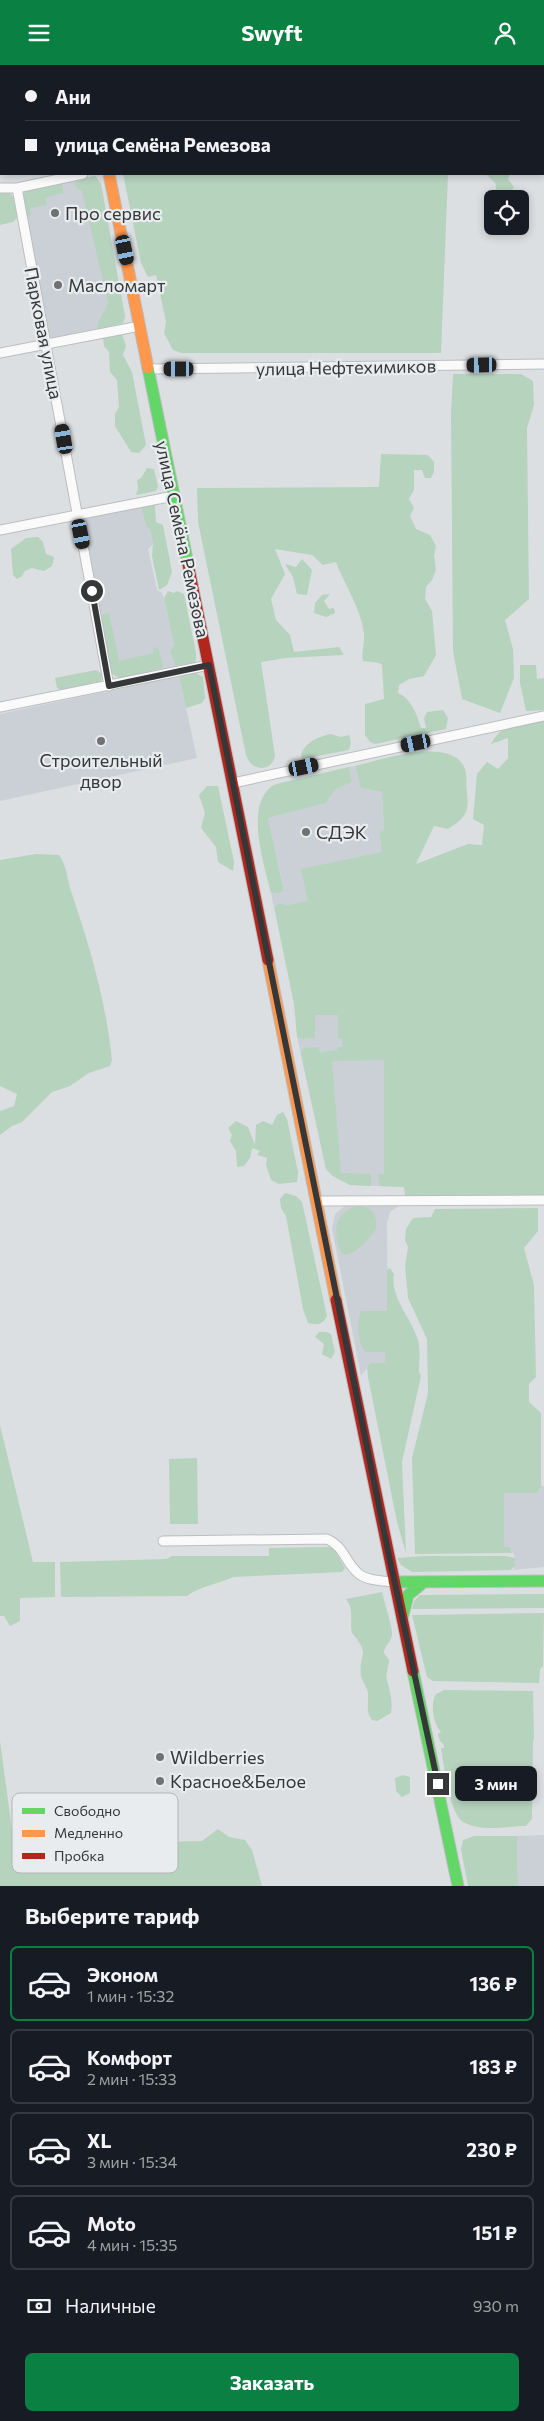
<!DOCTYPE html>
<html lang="ru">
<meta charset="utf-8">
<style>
:root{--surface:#171b24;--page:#242831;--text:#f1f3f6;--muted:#9ea1a6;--line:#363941;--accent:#0b8043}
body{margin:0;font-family:Commissioner,sans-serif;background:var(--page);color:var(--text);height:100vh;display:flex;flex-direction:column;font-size:19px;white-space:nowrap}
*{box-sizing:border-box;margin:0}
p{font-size:16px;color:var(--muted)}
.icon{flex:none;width:28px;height:28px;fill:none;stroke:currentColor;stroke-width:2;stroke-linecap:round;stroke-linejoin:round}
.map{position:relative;height:1821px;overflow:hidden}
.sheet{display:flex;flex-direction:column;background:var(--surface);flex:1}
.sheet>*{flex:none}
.hud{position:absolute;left:0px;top:0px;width:545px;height:110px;box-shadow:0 2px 8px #0003;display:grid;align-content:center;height:110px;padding:0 25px;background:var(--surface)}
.buttons{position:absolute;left:484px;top:125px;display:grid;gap:10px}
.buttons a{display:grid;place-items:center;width:45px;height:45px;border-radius:8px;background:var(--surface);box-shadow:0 2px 8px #0003;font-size:25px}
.end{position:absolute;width:22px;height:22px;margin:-11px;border:6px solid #353738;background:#fff;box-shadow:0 0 0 2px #fff}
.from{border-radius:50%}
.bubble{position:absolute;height:35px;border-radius:8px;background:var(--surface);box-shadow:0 2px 8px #0003;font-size:16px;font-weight:700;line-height:35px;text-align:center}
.car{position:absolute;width:15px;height:30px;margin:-15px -8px;border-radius:6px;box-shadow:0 0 4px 1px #0007;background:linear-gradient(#222 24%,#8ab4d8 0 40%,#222 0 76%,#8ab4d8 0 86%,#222 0)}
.hud b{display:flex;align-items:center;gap:18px;height:48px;font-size:19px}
.hud b+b{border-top:1px solid var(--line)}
.hud i{width:12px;height:12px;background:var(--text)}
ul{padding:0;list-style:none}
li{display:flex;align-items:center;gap:15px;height:75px;margin:0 10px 8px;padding:0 15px;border:2px solid var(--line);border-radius:8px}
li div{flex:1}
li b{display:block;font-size:19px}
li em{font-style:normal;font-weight:700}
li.active{border-color:var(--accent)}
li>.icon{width:45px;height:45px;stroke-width:1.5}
h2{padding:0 25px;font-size:22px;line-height:60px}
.pay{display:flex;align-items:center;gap:12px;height:55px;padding:0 25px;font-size:19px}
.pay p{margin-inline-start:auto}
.primary-button{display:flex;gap:10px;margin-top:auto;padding:10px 25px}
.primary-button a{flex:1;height:58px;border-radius:8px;background:var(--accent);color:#fff;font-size:20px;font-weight:700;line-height:58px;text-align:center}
header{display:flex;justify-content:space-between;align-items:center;height:65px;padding:0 25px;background:var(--accent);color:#fff;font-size:22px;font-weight:700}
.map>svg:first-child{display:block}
</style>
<header><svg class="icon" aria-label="menu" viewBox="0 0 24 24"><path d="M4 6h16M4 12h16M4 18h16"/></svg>Swyft<svg class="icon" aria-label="person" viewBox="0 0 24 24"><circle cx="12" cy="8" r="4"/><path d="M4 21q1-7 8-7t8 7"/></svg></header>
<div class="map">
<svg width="544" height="1821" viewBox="0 0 544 1821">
<rect width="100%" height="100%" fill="#dcdfe1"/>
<path fill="#cad0d5" d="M95,111L101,119L125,252L123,258L52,273L49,270L23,130L27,123Z
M141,441L146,461L150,464L153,479L148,484L157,525L162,528L164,533L174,580L170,586L175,601L120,613L117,612L111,605L83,457L87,452Z
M179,611L197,693L0,736V649Z
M355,701L361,723L382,727L384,765L379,767L388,822L287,840L280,838L274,842L271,828H278L284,825L268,753L326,738L335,725L352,717L349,702Z
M315,950H384L405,1122L350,1120L333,1111L326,1104L297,972L302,974L315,973Z
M346,1140H400L390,1147L387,1158L388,1246H361L366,1287H385V1298H371L361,1311L332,1163L335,1149Z
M541,1421H544V1502L510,1505L514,1504L515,1493L511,1483H504V1428L537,1427Z
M544,1770V1821H518L517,1771Z"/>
<path fill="#b6d3be" d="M123,109H448L441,288H182L173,285L164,268L166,257L156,210L148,212L141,198Z
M486,109H510L508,114L514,122L508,132L495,130L496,119Z
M95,111L101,119L125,252L123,258L97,264C97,254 106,247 108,237L82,126L76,122L75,115Z
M62,117L63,128L45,133L47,140L30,143L31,150L27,151L23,130L27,123Z
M0,127H9L14,133L17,153L13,157L0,160Z
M122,269L126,281L123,290L132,307L146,380L139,388L131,387L115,361V349L119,342L117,315L110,307L109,287L104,281L103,273Z
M453,309H521L533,316L534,340L527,363L529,534L505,555L513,584L514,613L500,648L462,634L453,586L451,348Z
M381,389L428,390L434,397V407L431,413H425L422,405H414V425L409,434L414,443L410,451L416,464L430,470L436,481L434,490L436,505L432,515L426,522L425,534L432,546L436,590L424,611L409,614L399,620L398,628C410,632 418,651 421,663H426L424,653L427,647L443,645L448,653L446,664L375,679L370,677L365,670V639L384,634L382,600L379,598L363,596C361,587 365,579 364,569C361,543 345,521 336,497L323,500L312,490L275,484L285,509L271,534L276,555L290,570L294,587L339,582L344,590L285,593L261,597L275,691C272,707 251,707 246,690L198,457L197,423L379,422Z
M147,403L154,404L158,422L156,426L136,430L138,423L137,415L141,413Z
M158,437L155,441L156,457L163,460L172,507L167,520L159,525L152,491L153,479L150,464L146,461L141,441Z
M38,472L43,477L46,489L54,492L52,501L44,506L32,503L25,506L22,511L17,514L13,510L11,484L26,473Z
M302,494L312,505L307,530L297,529L293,512L285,499L296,502Z
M168,526L174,528L177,526L184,529L196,588V595L194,598L175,601L170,586L174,580L164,533Z
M330,529L324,536L329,544L334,543L335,548L326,552L314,548L315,538L322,530Z
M109,548L119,596L154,588L153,582L158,583L163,600L162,603L120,613L112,609L101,550Z
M520,600H536L537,614L544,613V645L526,646L520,618Z
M96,605L102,609L101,617L61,625L57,623L55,613Z
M196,608L203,612L205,633L202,638L186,643L179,611Z
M544,654V1131H405L404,1122L380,1121L378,1109H384V995L332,996L341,1108L371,1109V1121L350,1120L333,1111L326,1104L301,988L304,983L318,982L320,988L337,985V982H342V973H338V950H315V973L301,974L297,972L294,939L274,842L280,838L287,840L308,836L301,804L382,787L379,767L384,765L382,727L361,723L355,701C381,695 452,670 465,704C467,710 466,720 467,727C469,748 466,752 448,764L434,761L416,799L468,779L482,780L484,760L473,754L477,709L487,697L498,704L508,693V673L491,679C506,652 521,665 544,654Z
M330,669L341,672L349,670L351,678L349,685L302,694L301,689C307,676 316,673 330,669Z
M349,702L352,717L335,725L326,738L268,753L284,826L278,828H271C265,802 245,743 270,723C272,720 277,719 280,718Z
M207,721H218L234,797L233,806L218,797L216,782L201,763L205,748L199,730Z
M36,789L59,790C67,801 67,814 71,826C90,882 106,937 112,995L110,1001L89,1008L70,1021L52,1027L22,1057L12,1061L0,1070V1046L14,1041L17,1029L0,1021V795Z
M283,1047L287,1054L298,1107L297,1117L279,1119L271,1115L266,1100L267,1093L257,1090L260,1086L252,1083L250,1093L244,1101L237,1102L236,1086L230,1076L232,1070L228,1063L236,1056L248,1062L255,1080L256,1060L263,1056L272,1060L277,1050Z
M285,1128L296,1131L302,1137L327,1251C323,1260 317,1260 308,1258L303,1244L286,1151L281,1143L280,1134Z
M356,1141C372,1142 377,1147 376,1164C369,1174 355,1192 342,1189C332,1170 333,1148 356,1141Z
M538,1143V1166L524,1183L534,1220L536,1312L529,1319V1337L541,1348V1421L537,1428H504V1482L511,1483L512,1488L415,1489L412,1393L428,1328L427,1274L408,1233L405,1201L408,1182L405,1175L406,1164L413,1153L431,1152L435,1144Z
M390,1203L394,1209C390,1231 410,1252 417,1272C421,1282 419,1296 419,1307L421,1311L402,1397L406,1488L397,1457L368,1312L367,1302L371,1298H385V1287H366C357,1278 356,1257 361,1246H387V1205Z
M319,1267H326L331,1269L335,1287L331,1294L322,1289L324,1279L315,1272Z
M0,1360L33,1497H55V1532L20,1533V1556L10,1561L4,1551H0Z
M197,1393L198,1459H170L169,1394Z
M328,1482L333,1483L345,1503L342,1507L233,1512C218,1519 200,1521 187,1531L61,1532L60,1497L167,1494L172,1491H269V1483Z
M423,1491H506L515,1493V1501L510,1505L412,1507L401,1500L397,1493Z
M382,1527C384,1536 393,1564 392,1570C391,1578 384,1580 384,1588L389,1595C389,1602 385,1609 387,1615C390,1627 393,1636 391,1648L377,1656L372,1655C365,1646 369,1639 368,1629C368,1622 362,1617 361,1611C358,1587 372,1592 352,1568C349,1555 355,1546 346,1534Z
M544,1529V1543L412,1544L414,1536L420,1530Z
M544,1548L543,1601L540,1604L539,1618L433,1616L427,1612L412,1550Z
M444,1625L533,1626L534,1673L533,1676L532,1754L526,1761C507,1761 483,1767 465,1758C449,1751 444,1700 441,1683H444V1680L440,1676L438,1669L441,1667C433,1659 430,1638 436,1629Z
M0,1676L14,1780L202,1776L218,1764L229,1772L245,1775L252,1785L262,1821H0Z
M403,1710L410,1712V1728L402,1732L396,1726L395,1713Z
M474,1771H517L518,1821H468L461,1784L463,1775Z"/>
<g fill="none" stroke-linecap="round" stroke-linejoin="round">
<defs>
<path id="street" d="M131,1L133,0
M0,123H17L83,109
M17,123L109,621
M0,288L140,261
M148,304L544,299
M0,465L174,431
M0,642L209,600
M233,718L544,651
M318,1136L544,1135
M163,1476L327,1474C345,1482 345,1498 359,1509C368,1516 384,1516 394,1517"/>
<path id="fast" d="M88,0V1
M148,303L188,499
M394,1517L544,1516
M403,1550L408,1530L424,1517
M413,1606L458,1821"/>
<path id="slow" d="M109,109L148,303
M268,895L336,1235"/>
<path id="jam" d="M188,499L268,895
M336,1235L413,1606"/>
</defs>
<use href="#street" stroke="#bbbdbf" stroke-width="11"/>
<use href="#fast" stroke="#bbbdbf" stroke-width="13"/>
<use href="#slow" stroke="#bbbdbf" stroke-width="13"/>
<use href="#jam" stroke="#bbbdbf" stroke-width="13"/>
<use href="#street" stroke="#fafafa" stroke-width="9"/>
<use href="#fast" stroke="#63d668" stroke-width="11"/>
<use href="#slow" stroke="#ff974d" stroke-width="11"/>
<use href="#jam" stroke="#b3261e" stroke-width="11"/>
</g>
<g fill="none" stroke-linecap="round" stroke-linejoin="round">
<path stroke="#353738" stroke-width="6" d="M92,526L109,621L209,600L388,1486L438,1719"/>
</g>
<g fill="#6f7273" stroke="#e8ecef" stroke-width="2">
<circle cx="55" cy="148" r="5"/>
<circle cx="58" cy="220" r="5"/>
<circle cx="101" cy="676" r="5"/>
<circle cx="306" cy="767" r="5"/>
<circle cx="160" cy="1692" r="5"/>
<circle cx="160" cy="1716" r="5"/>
</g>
<g text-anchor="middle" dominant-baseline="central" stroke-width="4.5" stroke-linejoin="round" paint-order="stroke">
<g font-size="18" fill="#353738" stroke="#e8ecef" text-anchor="start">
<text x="65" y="148">Про сервис</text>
<text x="68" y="220">Масломарт</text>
<text x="101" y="695" text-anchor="middle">Строительный<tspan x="101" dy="21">двор</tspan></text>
<text x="316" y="767">СДЭК</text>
<text x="170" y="1692">Wildberries</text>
<text x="170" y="1716">Красное&amp;Белое</text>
</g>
<g font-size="18" fill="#353738" stroke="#e8ecef">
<text transform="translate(44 268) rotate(79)">Парковая улица</text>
<text transform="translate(346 302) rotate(-1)">улица Нефтехимиков</text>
<text transform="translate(183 474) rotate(78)">улица Семёна Ремезова</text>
</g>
</g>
<rect x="12" y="1728" width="166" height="80" rx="8" fill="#e8ecef" stroke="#b2b6b8" stroke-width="1"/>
<rect x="22" y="1743" width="23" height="6" fill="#63d668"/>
<rect x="22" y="1765" width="23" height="7" fill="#ff974d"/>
<rect x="22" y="1788" width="23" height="6" fill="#b3261e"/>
<g font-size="14" fill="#353738">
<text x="54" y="1751">Свободно</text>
<text x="54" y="1773">Медленно</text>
<text x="54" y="1796">Пробка</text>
</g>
</svg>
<div class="buttons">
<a><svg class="icon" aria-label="locate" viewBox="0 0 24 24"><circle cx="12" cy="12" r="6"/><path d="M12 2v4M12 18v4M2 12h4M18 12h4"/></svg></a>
</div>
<i class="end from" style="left:92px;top:526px"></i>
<i class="end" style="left:438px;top:1719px"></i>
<div class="bubble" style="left:455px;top:1701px;width:82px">3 мин</div>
<i class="car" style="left:125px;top:185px;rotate:168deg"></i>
<i class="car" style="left:482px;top:300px;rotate:269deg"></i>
<i class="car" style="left:179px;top:304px;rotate:270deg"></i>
<i class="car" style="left:64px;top:374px;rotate:350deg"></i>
<i class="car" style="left:81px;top:469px;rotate:169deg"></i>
<i class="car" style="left:416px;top:678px;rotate:258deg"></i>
<i class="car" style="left:304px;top:702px;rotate:78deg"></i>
<div class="hud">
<b><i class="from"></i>Ани</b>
<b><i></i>улица Семёна Ремезова</b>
</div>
</div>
<section class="sheet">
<h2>Выберите тариф</h2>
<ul>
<li class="active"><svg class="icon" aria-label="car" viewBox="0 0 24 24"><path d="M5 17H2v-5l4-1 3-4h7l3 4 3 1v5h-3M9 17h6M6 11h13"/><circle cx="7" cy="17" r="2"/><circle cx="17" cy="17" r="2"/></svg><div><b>Эконом</b><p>1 мин · 15:32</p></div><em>136 ₽</em></li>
<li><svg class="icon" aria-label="car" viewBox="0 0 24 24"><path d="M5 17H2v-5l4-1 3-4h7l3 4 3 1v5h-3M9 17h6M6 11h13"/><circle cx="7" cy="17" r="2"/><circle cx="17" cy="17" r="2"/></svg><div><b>Комфорт</b><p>2 мин · 15:33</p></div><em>183 ₽</em></li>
<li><svg class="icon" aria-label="car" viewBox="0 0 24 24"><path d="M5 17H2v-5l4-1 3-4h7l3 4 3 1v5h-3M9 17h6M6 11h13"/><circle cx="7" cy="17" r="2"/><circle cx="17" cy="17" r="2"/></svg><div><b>XL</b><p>3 мин · 15:34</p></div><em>230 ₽</em></li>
<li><svg class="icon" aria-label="car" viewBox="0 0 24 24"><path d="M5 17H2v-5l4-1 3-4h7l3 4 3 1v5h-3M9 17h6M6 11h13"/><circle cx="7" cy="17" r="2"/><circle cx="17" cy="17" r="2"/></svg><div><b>Moto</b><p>4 мин · 15:35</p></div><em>151 ₽</em></li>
</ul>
<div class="pay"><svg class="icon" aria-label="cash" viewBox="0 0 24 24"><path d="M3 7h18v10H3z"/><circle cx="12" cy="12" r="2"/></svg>Наличные<p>930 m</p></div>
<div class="primary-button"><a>Заказать</a></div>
</section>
